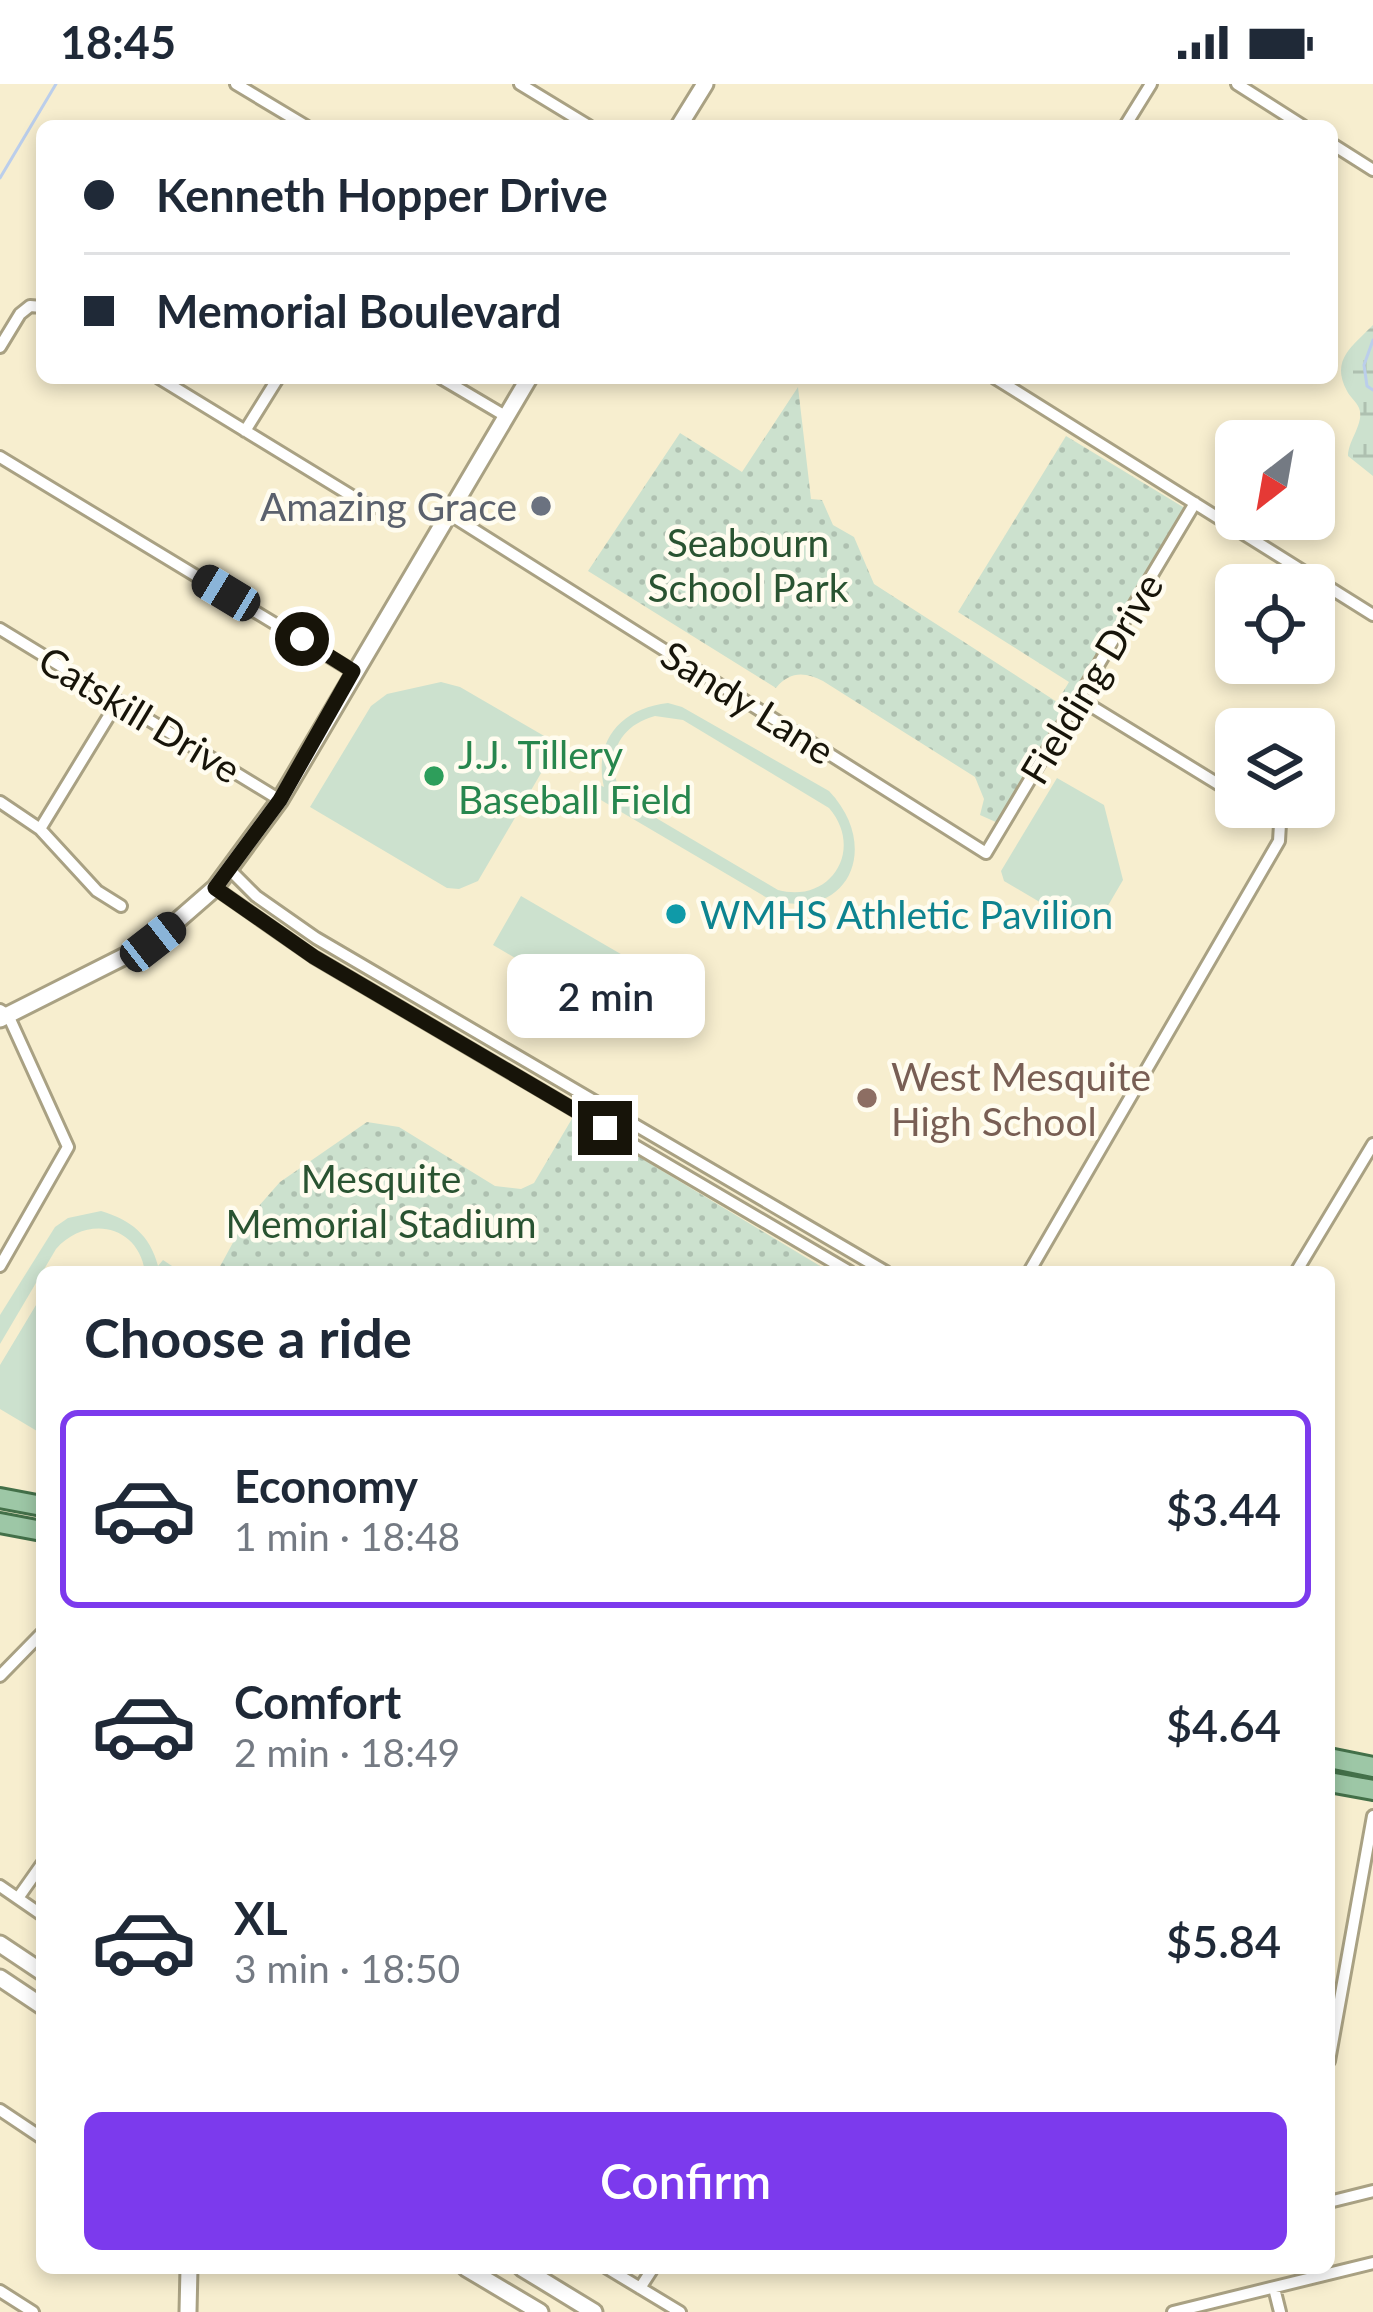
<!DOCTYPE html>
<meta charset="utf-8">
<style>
:root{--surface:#fff;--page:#f2f2f3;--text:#1f2937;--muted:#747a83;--line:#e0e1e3;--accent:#7c3aed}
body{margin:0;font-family:Lato,sans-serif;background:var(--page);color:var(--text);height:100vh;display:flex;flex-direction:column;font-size:45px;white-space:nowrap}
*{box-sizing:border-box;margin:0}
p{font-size:39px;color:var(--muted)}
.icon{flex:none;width:66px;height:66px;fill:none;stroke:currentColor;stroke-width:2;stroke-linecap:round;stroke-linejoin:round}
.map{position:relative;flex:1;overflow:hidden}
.panel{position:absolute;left:36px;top:1182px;width:1299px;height:1008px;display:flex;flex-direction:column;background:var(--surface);border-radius:18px;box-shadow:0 6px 18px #0003}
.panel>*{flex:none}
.top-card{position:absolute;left:36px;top:36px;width:1302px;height:264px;border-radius:18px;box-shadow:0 6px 18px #0003;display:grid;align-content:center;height:264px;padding:0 48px;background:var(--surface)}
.needle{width:78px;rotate:211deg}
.buttons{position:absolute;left:1215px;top:336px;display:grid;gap:24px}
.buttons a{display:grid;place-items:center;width:120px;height:120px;border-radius:18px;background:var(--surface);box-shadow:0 6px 18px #0003;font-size:60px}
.end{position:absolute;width:54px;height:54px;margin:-27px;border:15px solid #171409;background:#fff;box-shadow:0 0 0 6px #fff}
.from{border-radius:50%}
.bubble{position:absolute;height:84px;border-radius:18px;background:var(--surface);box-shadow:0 6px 18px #0003;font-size:39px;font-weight:600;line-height:84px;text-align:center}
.car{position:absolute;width:36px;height:72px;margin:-36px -18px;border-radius:15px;box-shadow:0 0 9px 3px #0007;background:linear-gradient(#222 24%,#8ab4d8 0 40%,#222 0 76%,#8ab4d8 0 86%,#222 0)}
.top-card b{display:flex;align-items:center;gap:42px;height:114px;font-size:45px}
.top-card b+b{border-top:3px solid var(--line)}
.top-card i{width:30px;height:30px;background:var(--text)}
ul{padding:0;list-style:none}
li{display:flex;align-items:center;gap:36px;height:198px;margin:0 24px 18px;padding:0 24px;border:6px solid transparent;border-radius:18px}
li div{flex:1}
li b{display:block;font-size:45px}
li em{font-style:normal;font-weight:600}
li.active{border-color:var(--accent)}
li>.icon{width:108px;height:108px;stroke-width:1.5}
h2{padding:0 48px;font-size:54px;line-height:144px}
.primary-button{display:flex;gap:24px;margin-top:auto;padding:24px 48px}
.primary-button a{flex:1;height:138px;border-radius:18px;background:var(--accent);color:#fff;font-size:48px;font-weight:600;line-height:138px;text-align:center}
.status{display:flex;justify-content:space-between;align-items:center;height:84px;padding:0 60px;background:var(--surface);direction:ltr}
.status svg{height:33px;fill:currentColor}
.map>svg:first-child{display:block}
</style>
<div class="status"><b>18:45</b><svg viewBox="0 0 49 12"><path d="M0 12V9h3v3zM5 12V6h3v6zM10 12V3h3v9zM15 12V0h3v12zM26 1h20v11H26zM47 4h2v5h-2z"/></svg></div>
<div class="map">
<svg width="1373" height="2228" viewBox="0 0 1373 2228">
<defs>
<pattern id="wetland-marsh" width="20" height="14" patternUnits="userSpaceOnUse" patternTransform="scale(3)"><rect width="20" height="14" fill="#cce1ce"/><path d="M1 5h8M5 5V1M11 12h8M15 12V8" fill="none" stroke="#aec0b0"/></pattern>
<pattern id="park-dots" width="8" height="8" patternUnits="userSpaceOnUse" patternTransform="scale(3)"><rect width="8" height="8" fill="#cce1ce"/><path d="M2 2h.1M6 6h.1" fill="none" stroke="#aec0b0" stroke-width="1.8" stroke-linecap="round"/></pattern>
</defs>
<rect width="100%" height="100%" fill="#f7eecf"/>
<path fill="#cce1ce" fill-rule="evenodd" d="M441,598L460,603L558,660L478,797L459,805L447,804L310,723L371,622L387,610Z
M668,619L682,623L829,707C883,764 847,840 769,815L589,709L594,698L604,703C593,656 622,624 668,619ZM655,632L683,636L829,724C865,766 830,820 778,806L629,718C600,685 613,643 655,632Z
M1057,694L1104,721L1123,796L1092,849L1004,797L1001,787Z
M521,812L650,887L621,936L493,861Z
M101,1127C131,1136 150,1151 158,1182L163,1176L175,1184L173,1188H145C138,1140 86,1131 56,1165L0,1260V1231L55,1143L68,1134Z
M42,1211V1350L0,1325V1281Z"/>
<path fill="url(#wetland-marsh)" d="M1373,241V392L1348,372C1348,356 1365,339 1359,324C1356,317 1350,313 1347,307C1330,275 1353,262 1373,241Z"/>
<path fill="url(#park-dots)" d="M798,303L811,415L822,416L833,441L854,453L874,500L1057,618L1069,598L958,528L1066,352L1188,426L998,739L980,731L984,715L975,693L823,597C805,588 790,587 776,604L588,487L680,349L742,388Z
M573,1033L830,1188H217L243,1140L280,1098L367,1038L399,1043L495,1102L521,1105L534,1099Z"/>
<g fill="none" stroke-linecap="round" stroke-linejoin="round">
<path stroke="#bbceeb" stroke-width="3" d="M0,94L56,0
M1373,256L1364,281L1367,302L1373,306"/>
<defs>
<path id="street" d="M236,0L306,42
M520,0L589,42
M1237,0L1303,42
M1125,42L1151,0
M1332,60L1373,86
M0,263L20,230L30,222L42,223
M159,294L365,420L391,427
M441,294L507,333
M995,294L1373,531
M245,347L278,294
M0,373L353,587
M449,430L986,769L1195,419
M0,545L280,716
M1078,614L1236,711
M0,718L40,745L97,807L121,822
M40,745L118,617
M230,786L256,812L316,854L886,1188
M215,804L314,873L850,1188
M0,926L8,931L68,1063L0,1182
M1029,1188L1279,757L1280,740L1256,723
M1296,1188L1373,1060
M0,1592L42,1549
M0,1802L42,1831
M18,1814L42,1780
M1329,1977L1373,1732
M0,2026L42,2054
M1329,2118L1373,2107
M607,2184L680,2228
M640,2204L653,2184
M1274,2204L1280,2228
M0,2207L33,2228
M1173,2228L1373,2179"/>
<path id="secondary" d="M679,42L705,0
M0,935L153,858L215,804L280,716L529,294
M0,1860L42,1888
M0,1894L42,1922
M466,2184L540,2228
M522,2184L594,2228
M188,2228L189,2184"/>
<path id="primary" d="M0,1414L42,1422
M0,1439L42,1447
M1329,1674L1373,1683
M1329,1698L1373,1706"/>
</defs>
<use href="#street" stroke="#a9a183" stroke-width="16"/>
<use href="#secondary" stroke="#a9a183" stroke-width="21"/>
<use href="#primary" stroke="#437049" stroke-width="24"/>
<use href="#street" stroke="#fff" stroke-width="10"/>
<use href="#secondary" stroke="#fff" stroke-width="15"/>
<use href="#primary" stroke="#9dc7a6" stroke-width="18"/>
</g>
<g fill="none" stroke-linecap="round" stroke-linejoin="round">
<path stroke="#171409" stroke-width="15" d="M302,555L353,587L280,716L215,804L314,873L605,1044"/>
</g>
<circle fill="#6b7280" stroke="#fffcef" stroke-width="4.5" cx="541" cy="422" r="12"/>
<circle fill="#2e9e5b" stroke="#fffcef" stroke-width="4.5" cx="434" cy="692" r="12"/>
<circle fill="#0f9aa8" stroke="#fffcef" stroke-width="4.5" cx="676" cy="830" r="12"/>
<circle fill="#8d6e63" stroke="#fffcef" stroke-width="4.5" cx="867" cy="1014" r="12"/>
<g text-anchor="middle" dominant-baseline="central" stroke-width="9" stroke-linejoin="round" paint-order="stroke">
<g font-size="39" fill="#5b616d" stroke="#fffcef" text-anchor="end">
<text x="517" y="422">Amazing Grace</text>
</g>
<g font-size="39" fill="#295331" stroke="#fffcef">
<text x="748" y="458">Seabourn<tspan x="748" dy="45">School Park</tspan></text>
<text x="381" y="1094">Mesquite<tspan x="381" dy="45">Memorial Stadium</tspan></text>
</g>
<g font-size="39" fill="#171409" stroke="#fffcef">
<text transform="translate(1091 594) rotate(-59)">Fielding Drive</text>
<text transform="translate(748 618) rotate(32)">Sandy Lane</text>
<text transform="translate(140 630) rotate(31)">Catskill Drive</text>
</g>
<g font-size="39" fill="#27864d" stroke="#fffcef" text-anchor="start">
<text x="458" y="670">J.J. Tillery<tspan x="458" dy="45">Baseball Field</tspan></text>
</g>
<g font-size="39" fill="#0d838f" stroke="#fffcef" text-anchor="start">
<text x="700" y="830">WMHS Athletic Pavilion</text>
</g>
<g font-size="39" fill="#785e54" stroke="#fffcef" text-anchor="start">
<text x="891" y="992">West Mesquite<tspan x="891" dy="45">High School</tspan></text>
</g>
</g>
</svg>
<div class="buttons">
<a><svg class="needle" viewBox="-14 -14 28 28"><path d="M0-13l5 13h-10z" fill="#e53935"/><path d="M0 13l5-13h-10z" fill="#747a83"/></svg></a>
<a><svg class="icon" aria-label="locate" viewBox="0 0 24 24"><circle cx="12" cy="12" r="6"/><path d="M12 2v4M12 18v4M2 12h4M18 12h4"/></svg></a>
<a><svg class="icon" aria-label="layers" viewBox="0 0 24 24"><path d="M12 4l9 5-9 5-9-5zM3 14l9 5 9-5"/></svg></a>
</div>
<i class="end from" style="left:302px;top:555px"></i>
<i class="end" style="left:605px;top:1044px"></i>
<div class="bubble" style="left:507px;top:870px;width:198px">2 min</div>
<i class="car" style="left:226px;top:509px;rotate:301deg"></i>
<i class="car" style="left:153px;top:858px;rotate:52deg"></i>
<div class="top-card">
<b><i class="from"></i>Kenneth Hopper Drive</b>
<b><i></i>Memorial Boulevard</b>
</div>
<section class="panel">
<h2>Choose a ride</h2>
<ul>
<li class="active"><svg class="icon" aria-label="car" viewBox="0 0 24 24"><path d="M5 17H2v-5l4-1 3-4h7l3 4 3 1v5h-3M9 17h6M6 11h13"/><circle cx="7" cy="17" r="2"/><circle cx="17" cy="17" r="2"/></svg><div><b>Economy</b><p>1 min · 18:48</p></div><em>$3.44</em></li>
<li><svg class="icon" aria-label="car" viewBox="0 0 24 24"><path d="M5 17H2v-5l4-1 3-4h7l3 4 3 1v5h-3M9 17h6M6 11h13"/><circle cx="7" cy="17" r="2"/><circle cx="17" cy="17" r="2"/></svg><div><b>Comfort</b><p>2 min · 18:49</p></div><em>$4.64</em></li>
<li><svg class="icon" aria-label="car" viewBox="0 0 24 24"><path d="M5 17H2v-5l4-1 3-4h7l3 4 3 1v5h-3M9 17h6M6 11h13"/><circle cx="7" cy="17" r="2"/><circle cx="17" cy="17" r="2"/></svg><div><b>XL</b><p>3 min · 18:50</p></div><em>$5.84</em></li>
</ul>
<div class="primary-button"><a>Confirm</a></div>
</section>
</div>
